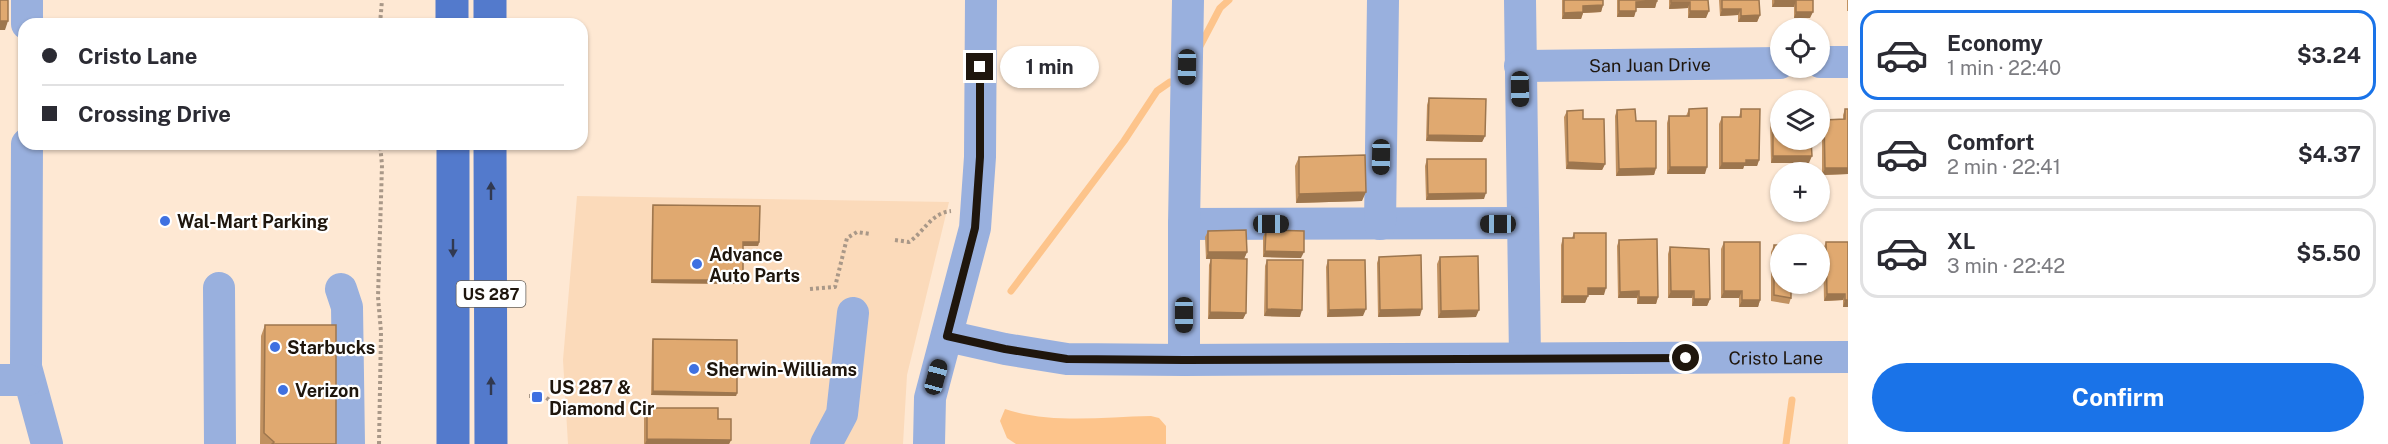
<!DOCTYPE html>
<meta charset="utf-8">
<style>
:root{--surface:#fff;--page:#f2f2f3;--text:#2b2b33;--muted:#7c7c81;--line:#e1e1e2;--accent:#1a73e8}
body{margin:0;font-family:"Public Sans",sans-serif;background:var(--page);color:var(--text);height:100vh;display:flex;flex-direction:column;font-size:22px;white-space:nowrap}
*{box-sizing:border-box;margin:0}
p{font-size:20px;color:var(--muted)}
.icon{flex:none;width:33px;height:33px;fill:none;stroke:currentColor;stroke-width:2;stroke-linecap:round;stroke-linejoin:round}
.map{position:relative;flex:1;overflow:hidden}
.side{display:flex;flex-direction:column;background:var(--surface);width:540px}
.side>*{flex:none}
.guide{position:absolute;left:18px;top:18px;width:570px;height:132px;border-radius:18px;box-shadow:0 2px 4px #0004;display:grid;align-content:center;height:132px;padding:0 24px;background:var(--surface)}
.controls{position:absolute;left:1770px;top:18px;display:grid;gap:12px}
.controls a{display:grid;place-items:center;width:60px;height:60px;border-radius:50%;background:var(--surface);box-shadow:0 2px 4px #0004;font-size:30px}
.end{position:absolute;width:27px;height:27px;margin:-14px;border:8px solid #1f160d;background:#fff;box-shadow:0 0 0 3px #fff}
.from{border-radius:50%}
.bubble{position:absolute;height:42px;border-radius:21px;background:var(--surface);box-shadow:0 2px 4px #0004;font-size:20px;font-weight:700;line-height:42px;text-align:center}
.car{position:absolute;width:18px;height:36px;margin:-18px -9px;border-radius:8px;box-shadow:0 0 4px 2px #0007;background:linear-gradient(#222 24%,#8ab4d8 0 40%,#222 0 76%,#8ab4d8 0 86%,#222 0)}
.guide b{display:flex;align-items:center;gap:21px;height:57px;font-size:22px}
.guide b+b{border-top:2px solid var(--line)}
.guide i{width:15px;height:15px;background:var(--text)}
ul{padding:10px 0 0;list-style:none}
li{display:flex;align-items:center;gap:18px;height:90px;margin:0 12px 9px;padding:0 12px;border:3px solid var(--line);border-radius:18px}
li div{flex:1}
li b{display:block;font-size:22px}
li em{font-style:normal;font-weight:700}
li.active{border-color:var(--accent)}
li>.icon{width:54px;height:54px;stroke-width:1.5}
.button{display:flex;gap:12px;margin-top:auto;padding:12px 24px}
.button a{flex:1;height:69px;border-radius:36px;background:var(--accent);color:#fff;font-size:24px;font-weight:700;line-height:69px;text-align:center}
main{display:flex;flex:1;min-height:0}
.map>svg:first-child{display:block}
</style>
<main>
<div class="map">
<svg width="1848" height="444" viewBox="0 0 1848 444">
<rect width="100%" height="100%" fill="#fee8d3"/>
<path fill="#fbdaba" d="M577,196L949,202L907,375L903,444H568L563,360Z"/>
<path fill="#fdc48b" d="M1005,409C1051,424 1102,417 1151,416L1159,418L1166,426V444H1016L1007,438L1000,421Z"/>
<g fill="none" stroke-linecap="round" stroke-linejoin="round">
<path stroke="#fdc48b" stroke-width="7" d="M1199,48L1220,8L1229,0
M1011,291L1124,141L1157,91L1170,82
M1786,444L1792,400"/>
<path stroke="#a99888" stroke-width="4" stroke-dasharray="3 3" stroke-linecap="butt" d="M380,24L382,0
M895,240L909,242C924,232 931,213 951,211
M810,289L835,287L847,238L857,232L870,234
M529,396H544L559,407H593
M379,444L381,332L378,297L382,165L380,144"/>
<g stroke="#99b0de" stroke-width="32">
<path d="M1520,0L1525,358"/>
<path d="M27,24V0"/>
<path d="M1820,62H1848"/>
<path id="s1" d="M1520,66L1780,63"/>
<path d="M27,144L26,367L47,444"/>
<path d="M1184,224L1522,223"/>
<path d="M1380,224L1383,0"/>
<path d="M219,288L220,444"/>
<path d="M341,289L347,307L349,444"/>
<path id="s2" d="M947,336L1005,349L1067,359L1184,360L1848,357"/>
<path d="M1184,360V224L1188,0"/>
<path d="M0,380H28"/>
<path d="M826,444L842,414L853,313"/>
<path d="M929,444L930,398L975,228L980,157L981,0"/>
</g>
<path stroke="#537acc" stroke-width="33" d="M452,0V24
M490,0V24
M453,144V444
M490,144L491,444"/>
</g>
<path fill="#c19160" d="M1562,0H1603V5L1601,12L1583,13L1581,19H1562Z
M1617,0H1657L1655,8H1636L1634,17H1617Z
M1669,0H1708L1706,18H1688V8L1669,9Z
M1719,0H1759L1760,15L1757,22H1738V15L1720,16Z
M1772,0H1813L1810,18H1794V7H1772Z
M1847,0H1848V11H1847Z
M1429,98L1485,136L1482,142L1426,141L1427,105Z
M1689,109L1705,174H1667V123L1669,116H1686Z
M1741,109L1759,160L1757,166H1744L1743,169H1719V124L1722,117H1739Z
M1845,109L1848,174L1822,175V126L1824,120L1843,119V115Z
M1617,110L1656,168L1654,175L1616,176L1615,116Z
M1567,111L1583,119L1605,164L1602,170L1566,169L1564,117Z
M1773,116H1779L1809,163H1771L1770,123Z
M1299,157L1362,201L1296,203L1295,166Z
M1427,159L1484,199L1426,200L1425,166Z
M653,205L759,242L758,246H743L742,284L651,283L652,209Z
M1266,230L1301,258L1263,257V237Z
M1208,231L1247,252L1244,259L1246,313L1243,319H1208L1209,265L1211,259H1206L1205,237Z
M1574,233L1604,295H1588L1585,303H1561V245L1563,238H1572Z
M1619,240L1658,297L1656,304H1637V298H1618L1617,246Z
M1724,242L1760,300L1758,307H1739V298H1721V249Z
M1826,242H1848V307H1843V300L1824,301L1823,249Z
M1774,245L1812,286L1809,293H1791V298L1789,304L1771,301V252Z
M1670,247L1710,299L1707,306H1692V298H1668V254Z
M1379,257L1420,316L1378,317L1377,263Z
M1440,257L1476,317L1438,318L1437,264Z
M1267,260L1300,317L1264,316L1265,266Z
M1328,260L1363,316L1327,317L1326,267Z
M265,325L336,444H260L261,336Z
M653,339L737,393L736,396L651,395L652,342Z
M647,408L718,419L731,440L729,444H644V417Z"/>
<path fill="#9d764e" d="M1796,0L1794,7H1772L1775,1Z
M1657,1L1655,8H1634L1636,2Z
M1671,2H1690L1688,8L1669,9Z
M1603,5L1601,12L1583,13L1581,19H1562L1564,13L1583,6Z
M1722,9H1741L1738,15L1720,16Z
M1619,11H1636L1634,17H1617Z
M1690,11H1709L1706,18H1688Z
M1796,12H1813L1810,18H1794Z
M1760,15L1757,22H1738L1741,16Z
M0,21H8L5,30H0Z
M1428,135L1485,136L1482,142L1426,141Z
M1773,156H1812L1809,163H1771Z
M1746,160H1759L1757,166H1744L1743,169H1719L1722,163Z
M1568,162L1605,164L1602,170L1566,169Z
M1670,167H1707L1705,174H1667Z
M1656,168L1654,175L1616,176L1619,169Z
M1825,168H1848V174L1822,175Z
M1366,192L1362,201L1296,203L1299,194Z
M1486,193L1484,199L1426,200L1428,194Z
M743,242H759L758,246H742Z
M1265,251L1304,252L1301,258L1263,257Z
M1208,252H1247L1244,259H1206Z
M652,280H743L742,284L651,283Z
M1791,286H1812L1809,293H1789Z
M1588,288H1606L1604,295H1585Z
M1639,291L1637,298H1618L1620,292Z
M1671,291H1694L1692,298H1668Z
M1724,291H1742L1739,298H1721Z
M1827,294H1845L1843,300L1824,301Z
M1563,296H1588L1585,303H1561Z
M1639,297H1658L1656,304H1637Z
M1694,299H1710L1707,306H1692Z
M1742,300H1760L1758,307H1739Z
M1845,300H1848V307H1843Z
M1267,309L1302,310L1300,317L1264,316Z
M1366,309L1363,316L1327,317L1329,310Z
M1422,309L1420,316L1378,317L1380,310Z
M1479,310L1476,317L1438,318L1441,311Z
M1210,312L1246,313L1243,319H1208Z
M653,391L737,393L736,396L651,395Z
M647,439L731,440L729,444H645Z"/>
<path fill="#e0a970" stroke="#9d764e" stroke-width="1.5" d="M0,0H8V21H0Z
M1564,0H1603V5L1583,6V12L1564,13Z
M1619,0H1657V1L1636,2V11H1619Z
M1671,0H1708L1709,11H1690V2H1671Z
M1722,0H1759L1760,15L1741,16V9H1722Z
M1775,0H1813V12H1796V0L1775,1Z
M1429,98L1486,99L1485,136L1428,135Z
M1707,108V167H1670L1669,116H1689V109Z
M1635,109L1636,121H1656V168L1619,169L1617,110Z
M1741,109H1760L1759,160H1746V163H1722V117H1741Z
M1845,109H1848V168H1825L1824,120L1845,119Z
M1583,110V119H1604L1605,164L1568,162L1567,111Z
M1780,114V140H1811L1812,156H1773V116H1780Z
M1365,155L1366,192L1299,194V157Z
M1427,159H1486V193L1428,194Z
M653,205L760,206L759,242H743V280H652Z
M1246,230L1247,252H1208V231Z
M1266,230L1304,231V252L1265,251Z
M1574,233H1606V288H1588V296H1563V238H1574Z
M1657,239L1658,297H1639V291L1620,292L1619,240Z
M1724,242H1760V300H1742V291H1724Z
M1787,242H1812V244H1787Z
M1826,242H1848V300H1845V294H1827Z
M1774,245H1780V284H1812V286H1791V298L1774,295Z
M1670,247L1709,249L1710,299H1694V291H1671Z
M1421,255L1422,309L1380,310L1379,257Z
M1478,256L1479,310L1441,311L1440,257Z
M1211,258L1247,259L1246,313L1210,312Z
M1267,260H1303L1302,310L1267,309Z
M1328,260H1365L1366,309L1329,310Z
M265,325H336V444H272L274,442L264,433Z
M653,339L737,340V393L653,391Z
M647,408H718V419H731V440L647,439Z"/>
<defs><path id="oneway-solid" d="M-6-.8H1V-3.2L6.5 0L1 3.2V.8H-6Z" transform="scale(1.5)"/></defs>
<g fill="#313950">
<use href="#oneway-solid" transform="translate(491 191) rotate(-90)"/>
<use href="#oneway-solid" transform="translate(453 248) rotate(90)"/>
<use href="#oneway-solid" transform="translate(491 386) rotate(-90)"/>
</g>
<g fill="none" stroke-linecap="round" stroke-linejoin="round">
<path stroke="#1f160d" stroke-width="8" d="M980,67V157L975,228L947,336L1005,349L1067,359L1184,360L1686,358"/>
</g>
<g fill="#3f71e1" stroke="#fff" stroke-width="2">
<circle cx="165" cy="221" r="6"/>
<circle cx="697" cy="264" r="6"/>
<circle cx="275" cy="347" r="6"/>
<circle cx="694" cy="369" r="6"/>
<circle cx="283" cy="390" r="6"/>
<rect x="531" y="391" width="12" height="12" rx="3"/>
</g>
<g text-anchor="middle" dominant-baseline="central" stroke-width="4.5" stroke-linejoin="round" paint-order="stroke">
<rect fill="#fff" stroke="#625c56" stroke-width="1.5" x="456.5" y="281" width="69" height="26" rx="4.5"/>
<g font-size="16" font-weight="bold" fill="#1f160d">
<text x="491" y="294">US 287</text>
</g>
<g font-size="18" fill="#1f160d" stroke="#fff">
<text stroke="none"><textPath href="#s1" startOffset="130">San Juan Drive</textPath></text>
<text stroke="none"><textPath href="#s2" startOffset="831">Cristo Lane</textPath></text>
</g>
<g font-size="18" font-weight="bold" fill="#1f160d" stroke="#fff" text-anchor="start">
<text x="177" y="221">Wal-Mart Parking</text>
<text x="709" y="254">Advance<tspan x="709" dy="21">Auto Parts</tspan></text>
<text x="287" y="347">Starbucks</text>
<text x="706" y="369">Sherwin-Williams</text>
<text x="549" y="387">US 287 &amp;<tspan x="549" dy="21">Diamond Cir</tspan></text>
<text x="295" y="390">Verizon</text>
</g>
</g>
</svg>
<div class="controls">
<a><svg class="icon" aria-label="locate" viewBox="0 0 24 24"><circle cx="12" cy="12" r="6"/><path d="M12 2v4M12 18v4M2 12h4M18 12h4"/></svg></a>
<a><svg class="icon" aria-label="layers" viewBox="0 0 24 24"><path d="M12 4l9 5-9 5-9-5zM3 14l9 5 9-5"/></svg></a>
<a>+</a>
<a>−</a>
</div>
<i class="end from" style="left:1686px;top:358px"></i>
<i class="end" style="left:980px;top:67px"></i>
<div class="bubble" style="left:1000px;top:46px;width:99px">1 min</div>
<i class="car" style="left:1187px;top:67px;rotate:181deg"></i>
<i class="car" style="left:1520px;top:89px;rotate:179deg"></i>
<i class="car" style="left:1381px;top:157px;rotate:181deg"></i>
<i class="car" style="left:1271px;top:224px;rotate:90deg"></i>
<i class="car" style="left:1498px;top:224px;rotate:270deg"></i>
<i class="car" style="left:1184px;top:315px;rotate:180deg"></i>
<i class="car" style="left:936px;top:377px;rotate:15deg"></i>
<div class="guide">
<b><i class="from"></i>Cristo Lane</b>
<b><i></i>Crossing Drive</b>
</div>
</div>
<section class="side">
<ul>
<li class="active"><svg class="icon" aria-label="car" viewBox="0 0 24 24"><path d="M5 17H2v-5l4-1 3-4h7l3 4 3 1v5h-3M9 17h6M6 11h13"/><circle cx="7" cy="17" r="2"/><circle cx="17" cy="17" r="2"/></svg><div><b>Economy</b><p>1 min · 22:40</p></div><em>$3.24</em></li>
<li><svg class="icon" aria-label="car" viewBox="0 0 24 24"><path d="M5 17H2v-5l4-1 3-4h7l3 4 3 1v5h-3M9 17h6M6 11h13"/><circle cx="7" cy="17" r="2"/><circle cx="17" cy="17" r="2"/></svg><div><b>Comfort</b><p>2 min · 22:41</p></div><em>$4.37</em></li>
<li><svg class="icon" aria-label="car" viewBox="0 0 24 24"><path d="M5 17H2v-5l4-1 3-4h7l3 4 3 1v5h-3M9 17h6M6 11h13"/><circle cx="7" cy="17" r="2"/><circle cx="17" cy="17" r="2"/></svg><div><b>XL</b><p>3 min · 22:42</p></div><em>$5.50</em></li>
</ul>
<div class="button"><a>Confirm</a></div>
</section>
</main>
